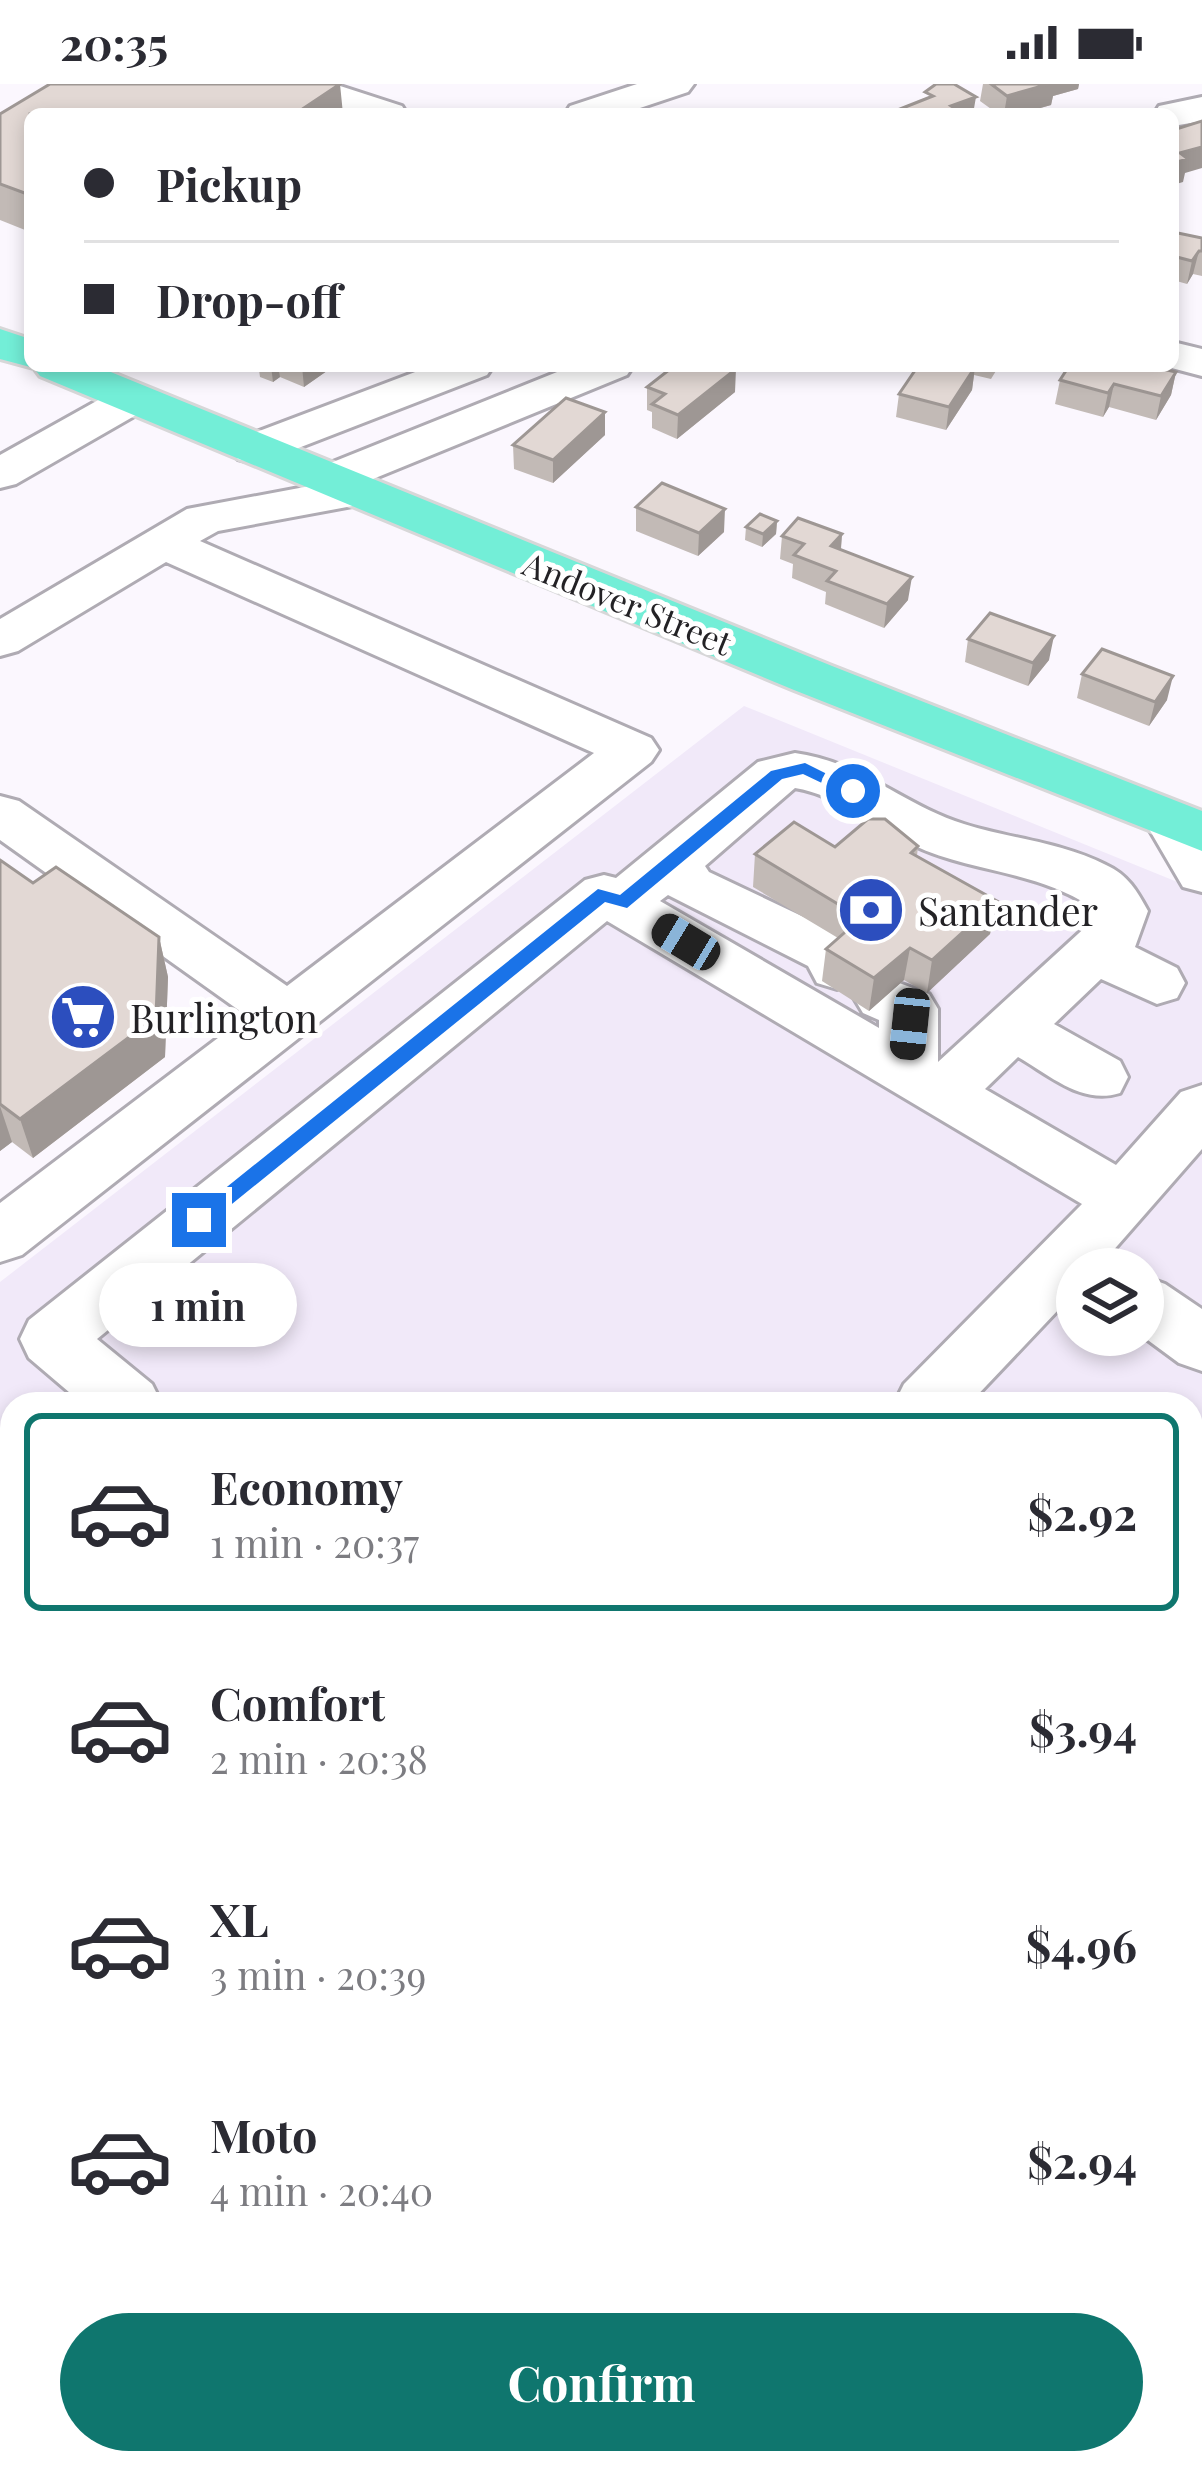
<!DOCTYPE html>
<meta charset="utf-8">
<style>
:root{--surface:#fff;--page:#f7f7f7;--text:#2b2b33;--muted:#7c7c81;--line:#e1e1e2;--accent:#0f766e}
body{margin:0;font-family:"Playfair Display",serif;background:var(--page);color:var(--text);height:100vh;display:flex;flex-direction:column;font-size:45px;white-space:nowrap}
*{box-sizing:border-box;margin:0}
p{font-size:39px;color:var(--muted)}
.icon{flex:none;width:66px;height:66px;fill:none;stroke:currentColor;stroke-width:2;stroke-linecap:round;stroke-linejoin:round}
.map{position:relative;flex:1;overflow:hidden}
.panel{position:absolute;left:0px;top:1308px;width:1203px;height:1083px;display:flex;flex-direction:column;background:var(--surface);border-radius:36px 36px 0 0;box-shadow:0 6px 18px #0003}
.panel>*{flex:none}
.hud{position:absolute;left:24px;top:24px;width:1155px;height:264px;border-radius:18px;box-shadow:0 6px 18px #0003;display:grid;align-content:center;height:264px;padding:0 60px;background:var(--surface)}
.buttons{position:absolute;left:1056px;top:1164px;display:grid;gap:24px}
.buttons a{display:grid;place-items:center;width:108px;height:108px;border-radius:50%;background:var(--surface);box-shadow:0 6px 18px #0003;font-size:60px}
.end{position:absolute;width:54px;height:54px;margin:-27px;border:15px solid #1a73e8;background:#fff;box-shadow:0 0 0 6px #fff}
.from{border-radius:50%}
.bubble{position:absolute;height:84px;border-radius:42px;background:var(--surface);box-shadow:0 6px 18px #0003;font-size:39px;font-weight:700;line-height:84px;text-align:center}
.car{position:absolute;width:36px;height:72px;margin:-36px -18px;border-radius:15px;box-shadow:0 0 9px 3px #0007;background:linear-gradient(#222 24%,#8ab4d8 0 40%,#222 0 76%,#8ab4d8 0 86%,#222 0)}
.hud b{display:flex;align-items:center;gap:42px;height:114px;font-size:45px}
.hud b+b{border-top:3px solid var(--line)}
.hud i{width:30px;height:30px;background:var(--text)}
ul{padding:21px 0 0;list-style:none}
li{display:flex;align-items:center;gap:36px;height:198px;margin:0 24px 18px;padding:0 36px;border:6px solid transparent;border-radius:18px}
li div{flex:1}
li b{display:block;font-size:45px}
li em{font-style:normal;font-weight:700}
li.current{border-color:var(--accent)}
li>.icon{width:108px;height:108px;stroke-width:1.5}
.button{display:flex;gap:24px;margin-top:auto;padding:24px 60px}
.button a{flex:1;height:138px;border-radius:72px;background:var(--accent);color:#fff;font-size:48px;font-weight:700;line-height:138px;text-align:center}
.status{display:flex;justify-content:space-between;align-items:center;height:84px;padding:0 60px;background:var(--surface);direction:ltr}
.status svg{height:33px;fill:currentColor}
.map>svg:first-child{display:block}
</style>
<div class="status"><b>20:35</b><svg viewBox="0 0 49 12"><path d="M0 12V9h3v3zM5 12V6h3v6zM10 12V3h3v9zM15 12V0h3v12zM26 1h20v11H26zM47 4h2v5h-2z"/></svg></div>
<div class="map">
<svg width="1202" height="2390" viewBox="0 0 1202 2390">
<rect width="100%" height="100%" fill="#fbf7fe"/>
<path fill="#f1e9f9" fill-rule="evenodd" d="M744,622L1202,808V2384L1185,2390H84L73,2379H1191V1320H12V2316L0,2303V1198ZM1077,1185H1143V1251H1077Z"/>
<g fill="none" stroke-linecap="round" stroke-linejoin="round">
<defs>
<path id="minor" d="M277,0H334L402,22L407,30H349L283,8Z
M637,0H694L688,8L622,30H565L570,22Z
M1202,13V37L1173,42V30H1154L1159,22Z
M1173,258L1202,265V292L1164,282H1173Z
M431,282H493L487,291L270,375L254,379L238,375L231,365L238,355Z
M572,282H633L627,291L368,397L381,408L374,418L218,447L200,457L651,654L659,666L651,678L22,1171L0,1178V1119L247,932L0,756V712L19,717L287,902L594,669L166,478L18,567L0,572V535L187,425L310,402L306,396L313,386Z
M134,301L150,305L156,314L150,323L16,400L0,404V371L118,305Z
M795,669C862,678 903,721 964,740C1011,755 1061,758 1106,781C1128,791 1137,807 1148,827L1135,863L1177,884L1185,899L1177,914L1157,920L1101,895L1054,940L1120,977L1128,993L1120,1009C1082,1021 1051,992 1018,973L985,1005L1116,1081L1181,1008L1202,1001V1065L1097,1185H1077V1206L969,1320H894L904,1300L1082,1120L607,837L97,1255L152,1300L162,1320H83L29,1274L20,1255L29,1236L585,796L604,791L616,794L758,678ZM795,704C838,711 874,743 913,761C972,789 1036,786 1091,823L1090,839L938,978V925L929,910L883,893L863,899L854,914L863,929L879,936V944L660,817L668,811L808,882L817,899L837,905L857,899L865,884L848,854L709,788L705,782Z
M1172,720L1191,725L1202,743V808L1183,803L1145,738L1153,725Z
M1143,1192L1165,1200L1202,1225V1287L1179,1279L1141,1251Z
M1202,1815V1891L1191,1894V1818Z
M0,2051L12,2056V2146L0,2141Z
M1202,2243V2329L1191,2333V2247Z
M235,2379H328L333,2390H240Z
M862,2379H977L972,2390H857Z"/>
<path id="highway" d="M0,245L30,255V282H96L832,582L1202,727V767L794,606L40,292L34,284L0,275Z"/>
</defs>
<use href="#minor" stroke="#afabb3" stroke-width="6"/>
<use href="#highway" stroke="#d7d7d8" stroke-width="6"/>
<use href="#minor" fill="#fff" fill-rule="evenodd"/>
<use href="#highway" fill="#73eed7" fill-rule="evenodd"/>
</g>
<path fill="#c2bab6" d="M983,0H1079L1078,5L1053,12L1051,21L1019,30H998L980,17Z
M0,30H30V148L0,136Z
M1173,148L1202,154V192L1193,190L1187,200L1173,196Z
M251,282H334L304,303L280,293L273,298L260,293L259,286Z
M918,282H999L991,295L974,291L972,306L946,346L896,333L899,310Z
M1176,288L1171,311L1156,336L1109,323L1103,333L1055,320L1060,296Z
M647,303L735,308L677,355L652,344V328L647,326Z
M605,351L553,399L514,385L513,361Z
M636,423L724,448L698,472L636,447Z
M777,437L776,450L762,463L745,456L746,443Z
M842,450L841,466L908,516L884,544L825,520L826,508L792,494L793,480L780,475L782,452Z
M968,555L1049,576L1028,602L965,578Z
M1082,590L1167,616L1149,642L1077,614Z
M918,762L917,772L997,817L990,850L927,909L904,896L869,927L822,897L826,865L838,854L753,803L755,770L835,763Z
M0,776L33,799L159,853L168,893L165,973L33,1074L12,1058L0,1067Z
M12,1383V1997L0,1985V1393Z
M717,2379H753L727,2388Z"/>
<path fill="#9e9794" d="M340,0L343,30H295Z
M1046,0H1079L1078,5L1053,12L1051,21L1019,30H1004L1007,12Z
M976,13L973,30H950L951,22Z
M1202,63V84L1185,89L1183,98L1173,101V79L1180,69Z
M1199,167L1193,190L1187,200L1192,177Z
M271,282H278L280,293L273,298Z
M302,282H334L304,303Z
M975,283L972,306L946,346L949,323Z
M736,285L735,308L677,355L678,331Z
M1176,288L1171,311L1156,336L1161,312Z
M1114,300L1109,323L1103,333L1108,309Z
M605,328V351L553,399V376Z
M725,425L724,448L698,472L699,449Z
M777,437L776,450L762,463L763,450Z
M842,450L840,474L829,486L831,462Z
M912,493L908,516L884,544L887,520Z
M1054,552L1049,576L1028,602L1033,579Z
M1173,592L1167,616L1149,642L1155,618Z
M997,817L990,850L927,909L932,876Z
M159,853L168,893L165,973L33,1074L20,1035Z
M910,864L904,896L869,927L874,894Z
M0,1022L12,1058L0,1067Z
M1202,2212V2224L1191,2227V2216Z
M730,2379H753L727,2388Z"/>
<path fill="#e2d8d4" stroke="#9e9794" stroke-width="3" d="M50,0H340L295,30H30V111L0,100V30Z
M936,0H954L976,13L951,22L962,29L959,30L890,29L933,12L925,8Z
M991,0H1049L1007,12Z
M1202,37V63L1180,69L1188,75L1173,79V46Z
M1173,148L1202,154V167H1199L1192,177L1173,172Z
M674,282H730L736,285L678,331L652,320L665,310L647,303Z
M918,282H973L975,283L949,323L899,310Z
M1069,282H1149L1176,288L1161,312L1114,300L1108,309L1060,296Z
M566,314L605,328L553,376L513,361Z
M662,399L725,425L699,449L636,423Z
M760,430L777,437L763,450L746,443Z
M798,434L842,450L831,462L912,493L887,520L827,497L836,487L794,471L804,460L782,452Z
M990,529L1054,552L1033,579L968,555Z
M1102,565L1173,592L1155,618L1082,590Z
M868,735H885L918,762L911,769L997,817L932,876L910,864L874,894L826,865L861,834L755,770L794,738L835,763Z
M0,776L33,799L56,783L159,853L156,933L20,1035L0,1020Z
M95,1312L105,1320H85Z
M12,1383V1991L0,1979V1393Z
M1202,1887V2212L1191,2216V1890Z"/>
<path fill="#1a73e8" d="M805,679L861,707L847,711L803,690L782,695L627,824L605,818L206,1141H192V1131L598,805L620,811L771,687Z"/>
<defs>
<symbol id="bank-disc" viewBox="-11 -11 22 22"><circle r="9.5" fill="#2c4ebe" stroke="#fff"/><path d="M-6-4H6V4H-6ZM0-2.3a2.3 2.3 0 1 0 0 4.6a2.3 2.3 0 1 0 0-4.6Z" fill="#fff"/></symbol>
<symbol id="supermarket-disc" viewBox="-11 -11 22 22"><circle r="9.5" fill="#2c4ebe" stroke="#fff"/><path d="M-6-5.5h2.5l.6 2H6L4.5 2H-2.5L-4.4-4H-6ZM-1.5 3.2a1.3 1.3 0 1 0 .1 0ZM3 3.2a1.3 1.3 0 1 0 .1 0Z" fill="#fff"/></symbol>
</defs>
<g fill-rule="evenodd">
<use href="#bank-disc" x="833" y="788" width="76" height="76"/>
<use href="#supermarket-disc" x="45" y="895" width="76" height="76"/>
</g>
<g text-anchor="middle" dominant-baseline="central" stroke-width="10" stroke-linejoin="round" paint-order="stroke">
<g font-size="33" fill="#232225" stroke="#fff">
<text transform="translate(628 518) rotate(22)">Andover Street</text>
</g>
<g font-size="39" fill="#232225" stroke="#fff" text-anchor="start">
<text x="918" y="826">Santander</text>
<text x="130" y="933">Burlington</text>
</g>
</g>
</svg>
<div class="buttons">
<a><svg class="icon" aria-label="layers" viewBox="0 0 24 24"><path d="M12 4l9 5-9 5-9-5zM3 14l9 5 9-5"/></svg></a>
</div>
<i class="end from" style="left:853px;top:707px"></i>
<i class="end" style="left:199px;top:1136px"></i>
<div class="bubble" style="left:99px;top:1179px;width:198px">1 min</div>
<i class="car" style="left:686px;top:858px;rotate:301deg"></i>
<i class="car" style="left:910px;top:940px;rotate:186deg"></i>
<div class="hud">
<b><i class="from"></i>Pickup</b>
<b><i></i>Drop-off</b>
</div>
<section class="panel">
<ul>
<li class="current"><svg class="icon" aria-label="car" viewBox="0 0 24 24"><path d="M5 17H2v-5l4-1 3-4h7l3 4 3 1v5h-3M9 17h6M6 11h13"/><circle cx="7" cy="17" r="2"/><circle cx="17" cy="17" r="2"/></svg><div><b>Economy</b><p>1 min · 20:37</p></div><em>$2.92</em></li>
<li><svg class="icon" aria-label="car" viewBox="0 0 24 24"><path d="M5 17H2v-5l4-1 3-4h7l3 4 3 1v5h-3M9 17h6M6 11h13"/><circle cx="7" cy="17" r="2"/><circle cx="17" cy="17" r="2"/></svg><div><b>Comfort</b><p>2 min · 20:38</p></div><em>$3.94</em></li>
<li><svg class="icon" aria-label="car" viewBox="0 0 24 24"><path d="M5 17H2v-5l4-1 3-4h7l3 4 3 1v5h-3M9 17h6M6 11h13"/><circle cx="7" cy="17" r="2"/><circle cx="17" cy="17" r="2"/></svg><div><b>XL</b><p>3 min · 20:39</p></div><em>$4.96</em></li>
<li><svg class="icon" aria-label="car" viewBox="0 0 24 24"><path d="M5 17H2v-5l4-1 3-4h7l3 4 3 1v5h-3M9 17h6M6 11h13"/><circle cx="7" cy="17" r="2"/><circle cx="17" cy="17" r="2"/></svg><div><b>Moto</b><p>4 min · 20:40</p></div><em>$2.94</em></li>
</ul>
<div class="button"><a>Confirm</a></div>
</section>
</div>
